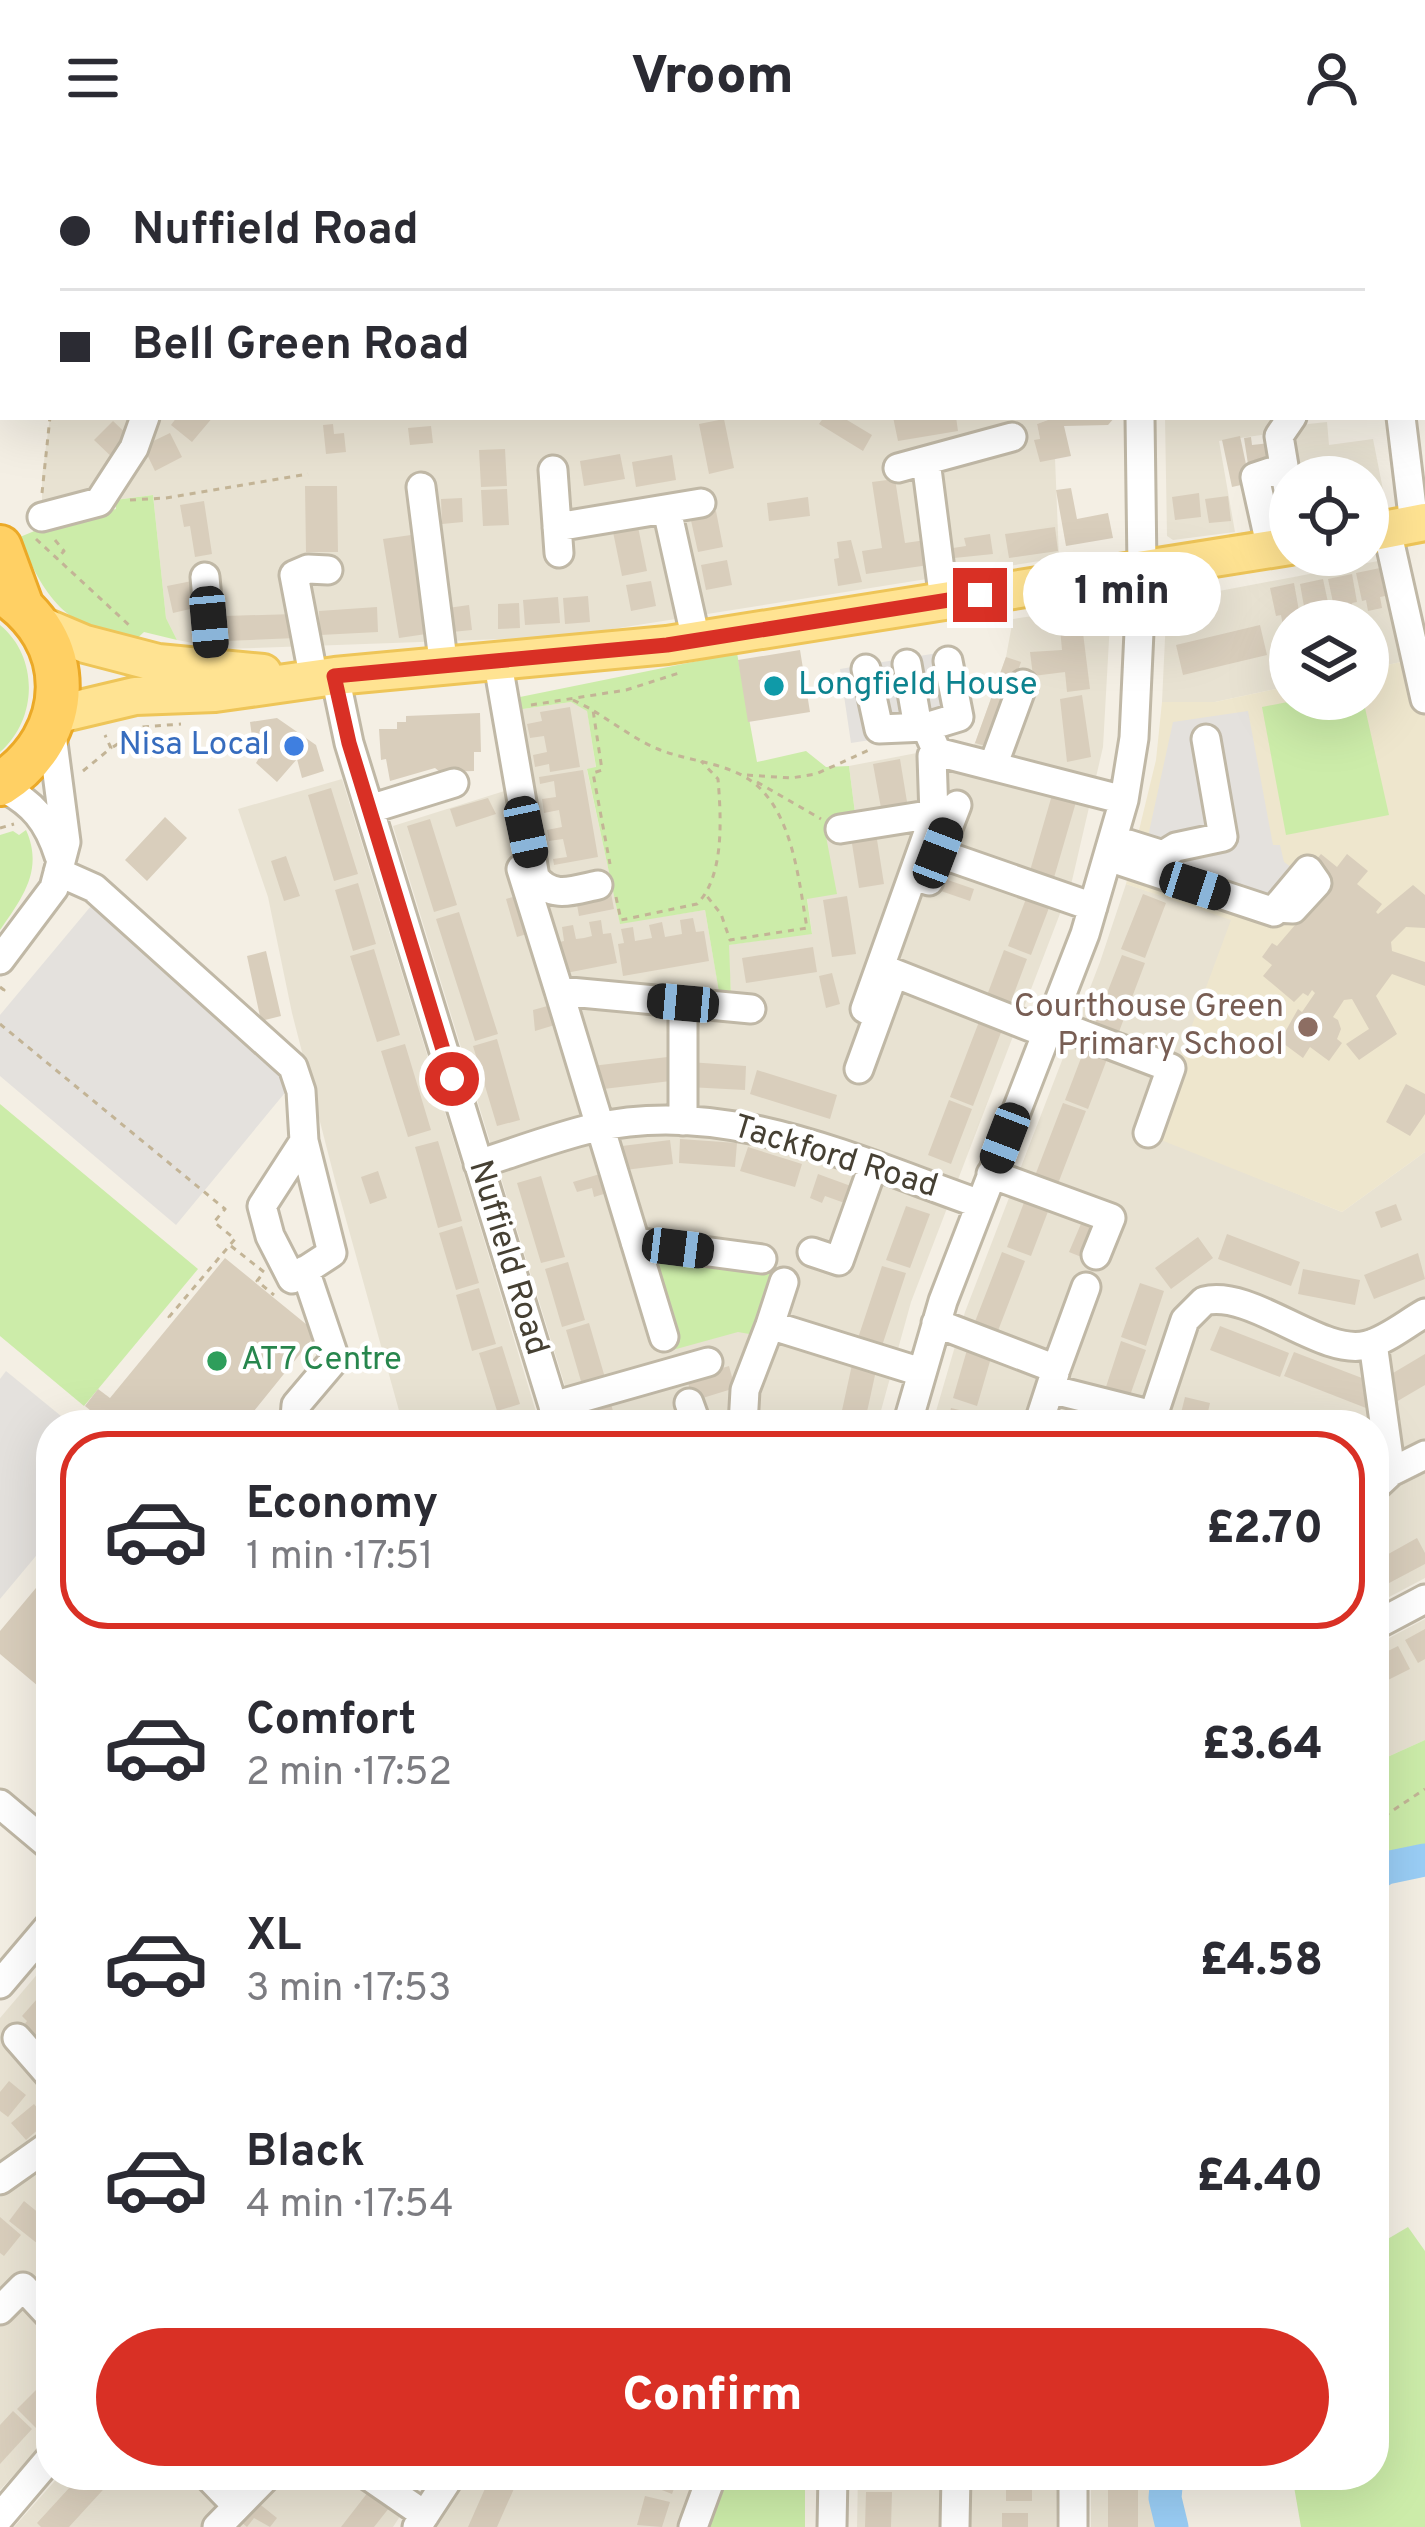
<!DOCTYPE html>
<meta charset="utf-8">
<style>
:root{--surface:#fff;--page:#f7f7f7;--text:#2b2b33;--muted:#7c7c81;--line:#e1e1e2;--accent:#d93025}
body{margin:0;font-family:Overpass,sans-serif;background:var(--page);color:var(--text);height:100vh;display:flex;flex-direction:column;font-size:45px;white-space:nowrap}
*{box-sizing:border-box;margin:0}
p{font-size:39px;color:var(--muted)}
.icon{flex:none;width:66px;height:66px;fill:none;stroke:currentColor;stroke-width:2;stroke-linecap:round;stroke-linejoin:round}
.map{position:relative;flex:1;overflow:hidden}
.sheet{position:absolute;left:36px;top:1254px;width:1353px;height:1080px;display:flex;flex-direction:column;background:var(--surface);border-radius:48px;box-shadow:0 12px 48px #0002}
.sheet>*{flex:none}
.top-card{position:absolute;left:0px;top:0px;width:1425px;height:264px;box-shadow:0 12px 48px #0002;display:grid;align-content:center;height:264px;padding:0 60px;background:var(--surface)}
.buttons{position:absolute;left:1269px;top:300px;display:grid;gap:24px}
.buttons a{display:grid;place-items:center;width:120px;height:120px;border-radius:50%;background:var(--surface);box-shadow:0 12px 48px #0002;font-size:60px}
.end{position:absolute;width:54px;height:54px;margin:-27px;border:15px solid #d93025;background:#fff;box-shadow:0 0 0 6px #fff}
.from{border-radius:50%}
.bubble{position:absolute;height:84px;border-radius:42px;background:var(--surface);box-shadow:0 12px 48px #0002;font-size:39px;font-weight:800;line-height:84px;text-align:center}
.car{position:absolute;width:36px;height:72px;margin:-36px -18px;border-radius:15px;box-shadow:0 0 9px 3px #0007;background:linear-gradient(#222 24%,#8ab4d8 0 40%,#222 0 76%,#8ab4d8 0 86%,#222 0)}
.top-card b{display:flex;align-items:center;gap:42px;height:114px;font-size:45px}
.top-card b+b{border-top:3px solid var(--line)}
.top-card i{width:30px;height:30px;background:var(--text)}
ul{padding:21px 0 0;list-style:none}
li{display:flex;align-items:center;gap:36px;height:198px;margin:0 24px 18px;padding:0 36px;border:6px solid transparent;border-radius:48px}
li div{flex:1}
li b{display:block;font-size:45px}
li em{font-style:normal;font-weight:800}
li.current{border-color:var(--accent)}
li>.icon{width:108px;height:108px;stroke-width:1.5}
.button{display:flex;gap:24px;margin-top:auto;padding:24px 60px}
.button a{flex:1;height:138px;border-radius:72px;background:var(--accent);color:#fff;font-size:48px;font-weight:800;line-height:138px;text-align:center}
header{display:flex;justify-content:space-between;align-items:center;height:156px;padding:0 60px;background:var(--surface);font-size:54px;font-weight:800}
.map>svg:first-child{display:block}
</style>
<header><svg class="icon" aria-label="menu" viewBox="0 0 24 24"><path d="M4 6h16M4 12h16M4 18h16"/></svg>Vroom<svg class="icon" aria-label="person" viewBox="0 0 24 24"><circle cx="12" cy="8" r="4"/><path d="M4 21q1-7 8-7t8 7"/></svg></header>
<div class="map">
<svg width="1425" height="2371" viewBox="0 0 1425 2371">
<rect width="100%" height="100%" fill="#f4efe4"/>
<path fill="#e8e2d2" d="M82,0H1150L82,3Z
M50,261H1056L1037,268L1040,283L1055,302L1059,402L562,481L225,493L177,484L166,462L153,339L99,346L42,361V320Z
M1165,261H1273L1275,277L1219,285L1235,376L1173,384L1167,380Z
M1327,266L1329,289L1373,283L1386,349L1368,353V321H1290L1283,285L1308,268Z
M1378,405L1401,506L1368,513V465H1290V530L1215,546H1162L1166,461L1182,442Z
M1098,450L1110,466L1103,591L1071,729L911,1146L877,1269H577L393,670L517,631L516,554L571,546L587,554L596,612L587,614L620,767L705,754L719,835L731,838L728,789L812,777L807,742L825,675L856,665L849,610L922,596L963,602L975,587L1006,501L1013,463Z
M342,623L471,1041L540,1269H403L335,1024L292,857L268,741L238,653Z
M1126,728L1232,763L1152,979L1342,1056L1425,996V1422L1374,1449V1269H932L965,1156L1100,806Z
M1425,1463V1584L1374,1607V1490Z
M51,1802V2279L0,2334V2041L34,2017L15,1994L0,2007V1862Z
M60,2319H427L393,2371H14Z
M468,2319H698L679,2371H435Z
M858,2319H1057L1056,2371H857Z
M1091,2319H1164L1165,2371H1091Z"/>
<path fill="#eee6cd" d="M1425,487V996L1342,1056L1151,980L1231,764L1126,728L1156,604L1162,546H1215L1290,530V543H1368V513L1401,506L1399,493Z"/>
<path fill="#cceca9" d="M153,339L166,462L177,484L144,476L130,489C65,467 44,444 20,381L56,366L116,353L115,344Z
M0,469C39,501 38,563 0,596Z
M737,497L757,606L806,595L826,611L849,610L856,665L825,675L837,738L807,743L812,778L729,789L731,840L719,836L705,754L620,768L587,613L596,611L587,555L571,546L516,554L515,542Z
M1303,543H1363L1389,659L1286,679L1262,551Z
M26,674C44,714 22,742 0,774V679L13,675L19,679Z
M0,948L198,1113L84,1250L0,1180Z
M636,1088L778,1105L755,1179L738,1176L669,1195L632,1097Z
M1425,1584V1717L1398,1723L1374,1736V1607Z
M1408,2071L1425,2095V2371H1301L1292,2319H1374V2091Z
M721,2319H805V2371H702Z"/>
<path fill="#e4e1dd" d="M956,494L967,569L851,587L840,513Z
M1248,555L1273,689H1280L1284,706L1301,718L1278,748L1144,699L1173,566Z
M91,750L293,927L176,1069L0,920V859Z
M6,1215L72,1269H51V1382L0,1443V1223Z"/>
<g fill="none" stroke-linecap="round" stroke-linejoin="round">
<path stroke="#9acef6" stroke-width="33" d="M1374,1719L1386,1712L1425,1704
M1167,2319L1165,2342L1172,2371"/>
</g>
<path fill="#d9cebc" d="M177,261H213L192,286L171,269Z
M824,261H842L872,279L863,295L819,268Z
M893,261H956L958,275L898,285Z
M1056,261H1115L1108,269L1064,270L1071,300L1040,306L1034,284L1040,283L1037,268Z
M724,263L734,312L709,318L699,268Z
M113,265L135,286L116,305L94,284Z
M333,268L334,278L344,277L346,296L326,298L323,269Z
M431,270L433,287L410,289L408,272Z
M170,277L182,301L155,315L143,290Z
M1240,280L1250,327L1232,331L1222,284Z
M1251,281L1252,289L1270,287L1273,304L1248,308L1244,282Z
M505,293L507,330L481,331L479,294Z
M620,298L625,323L584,330L580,305Z
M672,299L676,324L636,331L632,306Z
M895,323L905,387L926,384L929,409L866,418L862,395L882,392L872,326Z
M305,330H337L338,396H306Z
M1071,332L1077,363L1108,357L1113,382L1066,390L1056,334Z
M507,333L509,369L483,370L481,334Z
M1199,337L1201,361L1175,364L1172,341Z
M1228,340L1231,365L1209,367L1205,343Z
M808,341L810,360L769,365L767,347Z
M462,342L463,366L442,368L441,343Z
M204,345L212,398L195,401L190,370L184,371L180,349Z
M716,355L723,391L698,396L690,360Z
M637,366L647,415L622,420L612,371Z
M1055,371L1058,395L1009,402L1005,378Z
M418,378L433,477L399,482L383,383Z
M990,378L993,398L954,402L953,392L966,390L964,382Z
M851,384L862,426L838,430L834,403L839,402L837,386Z
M727,404L732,429L706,434L701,409Z
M1380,412L1385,440L1380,441L1382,452L1368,455L1366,444L1362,445L1356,417Z
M1352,418L1357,446L1352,447L1355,458L1341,461L1339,450L1334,451L1328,423Z
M1323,423L1329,451L1324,452L1326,463L1312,465L1310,455L1305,456L1300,428Z
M197,424L203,450L173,457L167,430Z
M651,425L656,450L631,455L626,429Z
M1294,427L1299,455L1294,456L1296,465L1283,470L1281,459L1276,460L1270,432Z
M588,440L590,466L565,468L563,442Z
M558,441L560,467L525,469L523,444Z
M519,447L520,472L498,473V448Z
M469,449L472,474L452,476L448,452Z
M377,451L378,476L320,479L319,455Z
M295,458L296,482L226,485L225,460Z
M1082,469L1090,533L1067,536L1065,516L1033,520L1030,496L1062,494L1060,472Z
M1260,469L1267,499L1183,519L1176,489Z
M800,494L810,556L748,566L738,504Z
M1006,501L1021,506L992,592L975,587Z
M1082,539L1091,601L1067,606L1060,543Z
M570,551L580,611L550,616L549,608L535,611L533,599L547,596L544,580L530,582L527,568L542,565L540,556Z
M480,557L481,596H474V615L440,616L435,612L390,625L386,603L381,604L379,573H397V566H406V560Z
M277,562L316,589L324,615L302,622L297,603L277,626L256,607L269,586L253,588L250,566Z
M900,603L909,658L883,663L873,608Z
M583,614L598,701L554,709L553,703L567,701L563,683L549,685L547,674L562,671L559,654L544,657L542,643L556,641L554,625L540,628L539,621Z
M331,632L358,718L334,725L308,639Z
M1052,639L1076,646L1051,732L1027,725Z
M488,642L496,658L456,671L450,653Z
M165,661L187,682L147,725L125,704Z
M430,663L457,749L434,756L407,670Z
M875,671L884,728L859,732L850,675Z
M1321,698L1337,711L1347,698L1368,715L1357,728L1382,748L1376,756L1378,758L1413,729L1425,739V772L1406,771L1391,786L1392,795L1425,806V830L1392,818L1376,840L1397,878L1359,904L1346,888L1369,873L1352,843L1344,844L1333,861L1338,864L1341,873L1337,883L1342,887L1329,905L1310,891L1303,902L1280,885L1298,853L1302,856L1315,837L1312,834L1308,840L1303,837L1294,846L1263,820L1272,809L1262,801L1272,787L1277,790L1326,733L1310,711Z
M286,700L300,740L284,745L271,705Z
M942,722L974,733L970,745L938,734Z
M358,727L376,788L353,795L335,734Z
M1029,735L1052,744L1031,799L1008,790Z
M611,737L614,753L579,760L576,743Z
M1143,738L1166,747L1145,802L1121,793Z
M519,739L530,777L517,781L506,743Z
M847,740L856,798L832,801L823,744Z
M459,756L498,878L475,885L436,763Z
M693,762L696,776L704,775L709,805L623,820L618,788L624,787L621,773L633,771L635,785L652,782L649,769L662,766L665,781L682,778L680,764Z
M601,764L603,778L611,777L617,807L561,818L555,787L564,785L562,771L573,769L576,783L584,782L592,780L589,766Z
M813,791L817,816L746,827L742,802Z
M374,793L400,879L377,886L350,800Z
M1004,794L1027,803L1006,859L983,850Z
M266,795L281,860L261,865L247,800Z
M1122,799L1145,807L1114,889L1090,880Z
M832,817L840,848L826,852L819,820Z
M551,849L558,868L535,875L533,854Z
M982,858L1005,866L973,950L950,941Z
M497,883L520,964L497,970L473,890Z
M405,888L431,974L408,981L381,895Z
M1086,889L1109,898L1088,953L1065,944Z
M676,900L679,924L595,934L592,910Z
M689,906L746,910L745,934L688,931Z
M757,914L837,939L830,963L750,938Z
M1406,928L1425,938V958L1410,980L1386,966Z
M949,944L972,953L951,1008L928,999Z
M1063,947L1086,955L1054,1038L1031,1030Z
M680,983L737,987L735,1011L679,1007Z
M670,984L673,1008L617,1015L614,991Z
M438,985L462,1065L438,1072L415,991Z
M748,991L802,1008L795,1031L740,1015Z
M378,1015L387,1042L370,1048L361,1021Z
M600,1018L607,1037L594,1041L592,1032L577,1036L573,1026Z
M818,1018L859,1033L853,1050L825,1040L822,1047L810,1042Z
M541,1020L565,1101L541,1107L517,1027Z
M1028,1036L1052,1045L1031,1100L1007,1091Z
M1396,1048L1402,1064L1381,1072L1375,1056Z
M906,1050L930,1058L910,1112L886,1104Z
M1086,1056L1100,1063L1084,1102L1069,1096Z
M462,1070L479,1127L456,1134L439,1077Z
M1227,1078L1300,1106L1291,1130L1218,1103Z
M1198,1081L1213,1102L1171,1133L1155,1112Z
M1002,1096L1025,1105L994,1185L971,1176Z
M1418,1097L1425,1123L1374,1143L1364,1119Z
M225,1102L317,1177L246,1265L251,1269H108L85,1250L98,1233L110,1242Z
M568,1106L585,1164L562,1171L545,1113Z
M882,1110L906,1117L879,1199L855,1191Z
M1303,1113L1360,1124L1355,1149L1298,1138Z
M1140,1127L1164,1135L1146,1190L1121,1181Z
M479,1132L496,1188L472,1195L456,1139Z
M589,1167L606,1225L583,1232L566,1174Z
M1220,1170L1289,1197L1280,1221L1210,1194Z
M1121,1185L1146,1194L1127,1248L1103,1240Z
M969,1187L993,1195L977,1250L953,1242Z
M502,1190L520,1248L497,1255L479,1197Z
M1294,1196L1375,1227L1366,1252L1284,1220Z
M1425,1198V1229L1396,1246L1383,1223Z
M853,1204L877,1210L865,1265L841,1259Z
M729,1210L735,1232L693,1245L687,1223Z
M1185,1241L1210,1247L1205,1269H1178Z
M611,1248L617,1269H591L587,1255Z
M951,1252L976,1258L973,1269H947Z
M1417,1382L1425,1397V1408L1374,1435V1406Z
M51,1414V1541L0,1498V1475Z
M1425,1473V1503L1418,1507L1405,1484Z
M1398,1490L1410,1513L1374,1531V1502Z
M37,1843L51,1855V1865L38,1881L24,1869L27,1865L22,1860Z
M9,1925L26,1939L8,1961L0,1955V1936Z
M34,1948L48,1965L26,1984L11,1967Z
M24,2045L51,2067L38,2088L9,2065Z
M0,2061L21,2079L4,2100L0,2097Z
M51,2219V2256L36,2272L17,2253Z
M13,2255L32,2273L0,2308V2269Z
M81,2319H107L112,2324L69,2371H41L37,2367Z
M491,2319H520L497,2371H468Z
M652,2319H679L672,2338L649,2329Z
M1006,2319H1032V2345H1006Z
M1108,2329H1138V2371H1108Z
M372,2331L393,2347L374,2371H341Z
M866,2336H892L891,2371H865Z
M645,2340L670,2346L662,2371L637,2369Z
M257,2346L277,2362L270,2371L254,2362L247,2371L235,2361Z
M1002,2357H1028V2371H1002Z"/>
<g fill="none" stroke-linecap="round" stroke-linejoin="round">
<defs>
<path id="minor" d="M232,0V3
M986,0V3
M815,3V0
M1178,3V0
M1422,80H1425
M1401,261L1414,368
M926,305L944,445
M898,312L1012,281
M553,314L559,397
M1270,316L1255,321L1271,393
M421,331L444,512
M1290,346L1279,280L1292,261
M667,354L696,484
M42,361L99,346L134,292L145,261
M557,371L701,347
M1387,374L1425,543
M205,421L213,511
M498,508L535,721C552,744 574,734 598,729
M907,508L918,571
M866,513L879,573L926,571L937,596
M335,520L349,587L559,1269
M314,524L294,419L308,413L328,414
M926,571L959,561L948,505
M993,610L1023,528
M0,630C33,647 48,665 59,700
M370,653L454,627
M840,673L934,658
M1128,688L1163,699L1176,691L1223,681L1206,583
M940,693L957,649
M1108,701L1274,756L1276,752L1308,714L1317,727L1293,753L1276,752
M521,713L559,835
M58,716L94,732L293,911L301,935L304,985L332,1097L292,1123L270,1080L262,1050L304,985
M929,725L938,697L1093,751
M0,804L54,732L66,686L51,571
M683,847V965
M865,853L934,660L932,600L937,596L1124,644
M1050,866L1171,912L1148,977
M859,913L894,817L1046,877
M478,1008C516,996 555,981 593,972C726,941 857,1005 980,1048
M991,1018L1111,1062L1096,1099
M635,1086L762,1103
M812,1096L839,1105L873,1010
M784,1126L770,1169L921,1216
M936,1167L1056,1213L1086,1131
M664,1181L559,835L751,853
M1373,1187L1391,1316L1374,1332
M1050,1233L1153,1259
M689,1247L697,1269
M553,1250L708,1206
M300,1269L295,1262L296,1249L335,1203L305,1114
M743,1269L745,1234L770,1169
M907,1269L943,1145L1085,778L1124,644L1134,582L1142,412L1140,261
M1038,1269L1055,1217
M1150,1269L1185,1164L1204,1145C1253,1133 1321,1201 1367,1189C1387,1184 1407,1167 1425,1157
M1378,1312L1391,1316L1425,1299
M1374,1470L1425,1443
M0,1648L51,1691
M0,1828L51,1768
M17,1882L51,1921
M0,2024L51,1988
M0,2154L23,2131L51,2161
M207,2319L236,2349
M367,2319L425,2359
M1073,2319V2371
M0,2361L51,2301
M217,2371L268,2319
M417,2371L451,2319
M693,2371L712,2319
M832,2371L833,2319
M955,2371L956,2319"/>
<path id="major" d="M1368,377L1425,366
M40,469L85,488L158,507L263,517
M55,559L135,540L215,537L335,520L667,489L1290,390"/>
<path id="highway" d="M13,3V0
M0,209L3,166
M0,391L21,448
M0,435C78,482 76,580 0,628"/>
</defs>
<use href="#minor" stroke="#c0b8a6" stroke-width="33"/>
<use href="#major" stroke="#eec558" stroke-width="42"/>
<use href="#highway" stroke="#eba927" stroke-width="48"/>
<path stroke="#c3b496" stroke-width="3" stroke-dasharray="6 6" stroke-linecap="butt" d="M475,0L497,3
M82,3V0
M370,3L371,0
M631,3L632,0
M42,337L50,261
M130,344L166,342L308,318
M36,383L130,470
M55,384L64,395L57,403
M573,544L593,554L602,614L593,617L610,708
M531,549L626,534L679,517
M594,555C615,568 636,584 658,593C689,606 727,606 754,627C793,658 799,726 807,772L730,784L721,758L706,739
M113,591L143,571L181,568
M83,615L111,592L105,579
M747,619L791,622L816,618L869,594
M757,626L821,663
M0,672L14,668
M616,741L621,764L697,748C725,720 721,660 718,623L701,605
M0,831L4,834L0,838
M0,868L225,1053L214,1066L235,1083L169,1161L173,1165
M231,1090L264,1116L257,1125L274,1139
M257,1269L271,1252
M1374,1667L1425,1633"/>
<use href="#minor" stroke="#fff" stroke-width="27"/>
<use href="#major" stroke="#ffe392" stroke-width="36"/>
<use href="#highway" stroke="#ffd064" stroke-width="42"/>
</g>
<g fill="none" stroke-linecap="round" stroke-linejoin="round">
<path stroke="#d93025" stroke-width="15" d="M452,923L349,587L334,520L667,489L980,439"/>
</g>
<circle fill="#0f9aa8" stroke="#fff" stroke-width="4.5" cx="774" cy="530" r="12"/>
<circle fill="#3f7fe0" stroke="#fff" stroke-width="4.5" cx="294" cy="590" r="12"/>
<circle fill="#8d6e63" stroke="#fff" stroke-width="4.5" cx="1308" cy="871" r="12"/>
<circle fill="#2e9e5b" stroke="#fff" stroke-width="4.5" cx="217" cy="1205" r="12"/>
<g text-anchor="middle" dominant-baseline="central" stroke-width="9" stroke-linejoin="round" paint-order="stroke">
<g font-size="33" fill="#0d838f" stroke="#fff" text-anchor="start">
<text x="798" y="530">Longfield House</text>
</g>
<g font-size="33" fill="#366cbe" stroke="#fff" text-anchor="end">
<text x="270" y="590">Nisa Local</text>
</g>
<g font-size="33" fill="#785e54" stroke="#fff" text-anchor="end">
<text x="1284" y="852">Courthouse Green<tspan x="1284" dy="38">Primary School</tspan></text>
</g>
<g font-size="33" fill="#464033" stroke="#fff">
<text transform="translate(835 1002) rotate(17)">Tackford Road</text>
<text transform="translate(507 1102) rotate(73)">Nuffield Road</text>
</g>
<g font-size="33" fill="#27864d" stroke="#fff" text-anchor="start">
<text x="241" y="1205">AT7 Centre</text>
</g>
</g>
</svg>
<div class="buttons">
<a><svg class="icon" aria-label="locate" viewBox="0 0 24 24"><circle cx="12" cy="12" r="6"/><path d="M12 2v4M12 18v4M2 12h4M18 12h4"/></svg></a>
<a><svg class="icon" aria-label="layers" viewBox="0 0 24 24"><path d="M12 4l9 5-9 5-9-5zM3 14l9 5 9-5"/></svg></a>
</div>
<i class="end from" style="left:452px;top:923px"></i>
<i class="end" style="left:980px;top:439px"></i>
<div class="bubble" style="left:1023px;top:396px;width:198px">1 min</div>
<i class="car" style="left:209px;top:466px;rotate:175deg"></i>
<i class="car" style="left:526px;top:676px;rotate:168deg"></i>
<i class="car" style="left:938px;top:697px;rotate:21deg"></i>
<i class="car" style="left:1195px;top:730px;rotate:108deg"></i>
<i class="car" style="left:683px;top:847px;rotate:275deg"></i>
<i class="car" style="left:1005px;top:982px;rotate:201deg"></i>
<i class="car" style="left:678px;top:1092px;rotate:97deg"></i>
<div class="top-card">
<b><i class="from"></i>Nuffield Road</b>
<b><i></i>Bell Green Road</b>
</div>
<section class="sheet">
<ul>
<li class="current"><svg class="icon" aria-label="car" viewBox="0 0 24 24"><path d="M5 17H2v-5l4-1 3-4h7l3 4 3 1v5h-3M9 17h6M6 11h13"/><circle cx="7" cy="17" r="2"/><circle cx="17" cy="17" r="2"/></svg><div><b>Economy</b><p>1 min · 17:51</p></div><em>£2.70</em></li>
<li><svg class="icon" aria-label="car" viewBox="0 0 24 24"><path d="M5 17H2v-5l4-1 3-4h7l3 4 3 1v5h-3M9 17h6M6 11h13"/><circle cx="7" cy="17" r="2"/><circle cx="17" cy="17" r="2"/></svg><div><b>Comfort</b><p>2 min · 17:52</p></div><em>£3.64</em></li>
<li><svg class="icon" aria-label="car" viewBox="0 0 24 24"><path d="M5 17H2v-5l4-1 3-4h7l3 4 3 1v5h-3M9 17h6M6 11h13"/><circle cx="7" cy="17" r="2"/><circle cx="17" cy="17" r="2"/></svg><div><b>XL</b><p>3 min · 17:53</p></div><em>£4.58</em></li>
<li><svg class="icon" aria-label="car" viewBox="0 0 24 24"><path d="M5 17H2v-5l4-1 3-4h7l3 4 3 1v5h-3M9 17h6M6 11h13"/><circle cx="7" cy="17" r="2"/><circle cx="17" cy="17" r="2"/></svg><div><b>Black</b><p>4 min · 17:54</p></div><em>£4.40</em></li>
</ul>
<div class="button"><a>Confirm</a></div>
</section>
</div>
